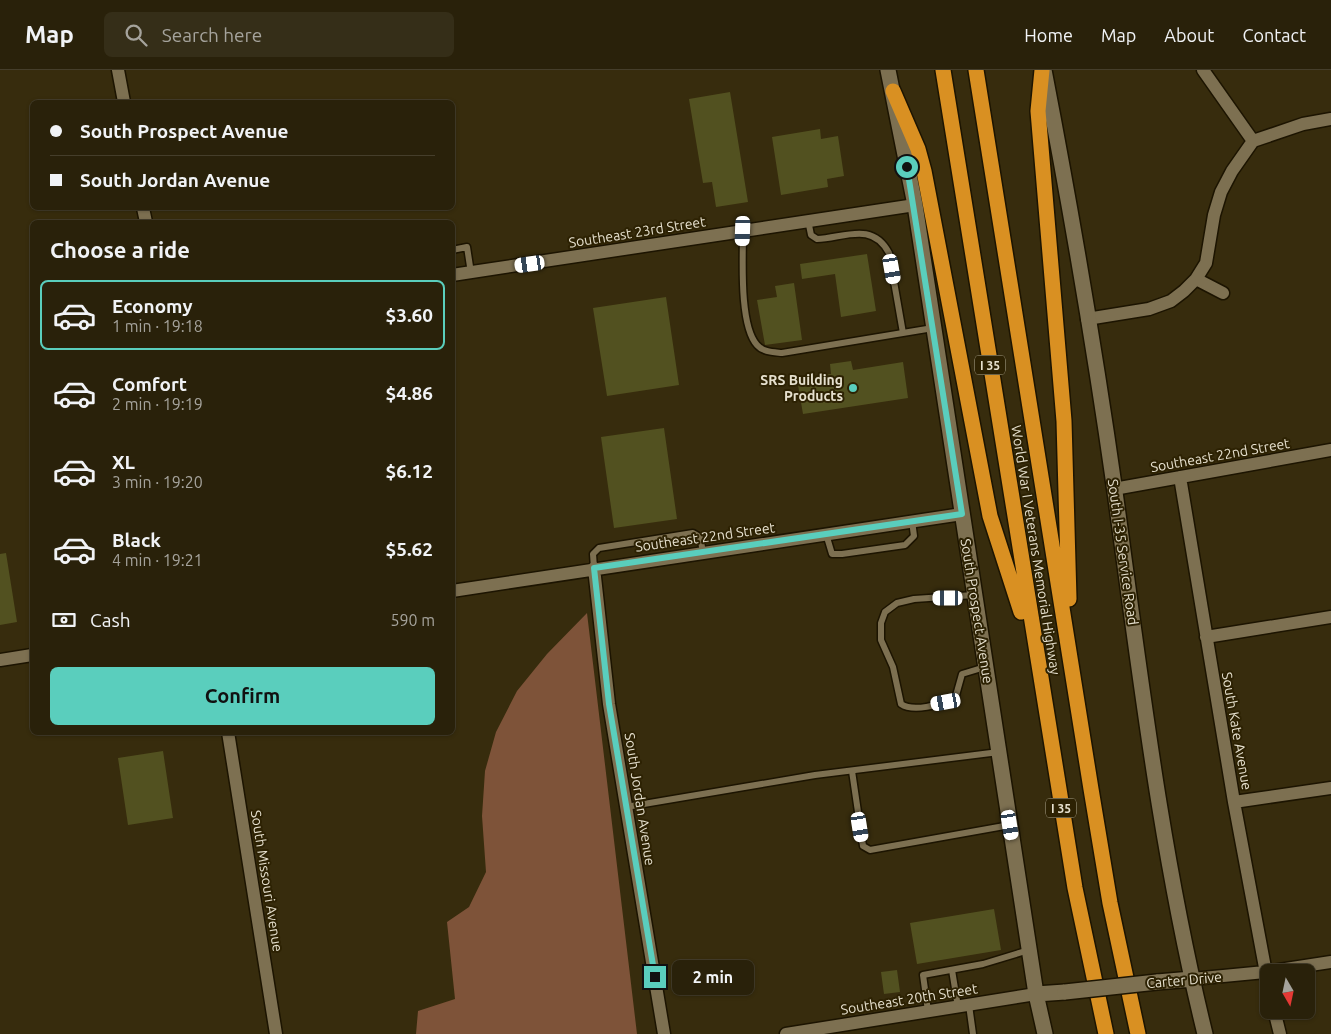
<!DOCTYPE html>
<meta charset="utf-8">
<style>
:root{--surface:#29210a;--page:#352e18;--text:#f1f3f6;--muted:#a5a39c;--line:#453e2b;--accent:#5acebd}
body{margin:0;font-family:Ubuntu,sans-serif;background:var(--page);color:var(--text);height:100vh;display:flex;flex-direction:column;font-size:19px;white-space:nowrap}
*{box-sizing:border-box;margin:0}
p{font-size:16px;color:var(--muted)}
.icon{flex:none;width:28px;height:28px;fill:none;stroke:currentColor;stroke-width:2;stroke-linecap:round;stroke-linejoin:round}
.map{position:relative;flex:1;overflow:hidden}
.side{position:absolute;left:30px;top:150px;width:425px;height:515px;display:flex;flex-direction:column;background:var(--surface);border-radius:8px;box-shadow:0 1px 4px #0004,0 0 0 1px var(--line)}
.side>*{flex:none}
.guide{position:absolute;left:30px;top:30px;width:425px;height:110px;border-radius:8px;box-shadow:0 1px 4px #0004,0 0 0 1px var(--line);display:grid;align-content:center;height:110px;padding:0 20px;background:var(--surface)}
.needle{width:32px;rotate:171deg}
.fabs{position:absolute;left:1260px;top:894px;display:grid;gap:10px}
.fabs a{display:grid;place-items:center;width:55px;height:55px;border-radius:8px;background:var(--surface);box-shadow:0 1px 4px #0004,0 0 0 1px var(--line);font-size:25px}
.end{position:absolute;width:22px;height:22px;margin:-11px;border:6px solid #5acebd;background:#111;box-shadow:0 0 0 2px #111}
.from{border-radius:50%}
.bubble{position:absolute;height:35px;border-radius:8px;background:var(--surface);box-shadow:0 1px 4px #0004,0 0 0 1px var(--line);font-size:16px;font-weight:700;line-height:35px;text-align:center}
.car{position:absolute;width:15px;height:30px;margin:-15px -8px;border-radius:6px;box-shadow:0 0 4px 1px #0007;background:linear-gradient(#fff 24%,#345 0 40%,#fff 0 76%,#345 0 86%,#fff 0)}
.guide b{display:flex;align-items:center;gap:18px;height:48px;font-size:19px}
.guide b+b{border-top:1px solid var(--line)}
.guide i{width:12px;height:12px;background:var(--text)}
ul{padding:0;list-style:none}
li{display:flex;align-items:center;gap:15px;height:70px;margin:0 10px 8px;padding:0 10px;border:2px solid transparent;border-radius:8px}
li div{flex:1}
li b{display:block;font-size:19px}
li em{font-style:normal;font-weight:700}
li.on{border-color:var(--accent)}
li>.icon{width:45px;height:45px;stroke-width:1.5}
h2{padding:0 20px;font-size:22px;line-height:60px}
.pay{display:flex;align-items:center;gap:12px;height:55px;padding:0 20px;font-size:19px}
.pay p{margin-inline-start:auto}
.primary-button{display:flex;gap:10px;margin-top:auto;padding:10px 20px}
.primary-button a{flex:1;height:58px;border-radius:8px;background:var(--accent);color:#111;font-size:20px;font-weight:700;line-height:58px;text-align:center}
header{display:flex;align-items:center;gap:30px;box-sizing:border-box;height:70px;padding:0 25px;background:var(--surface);border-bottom:1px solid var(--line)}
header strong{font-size:24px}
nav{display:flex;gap:28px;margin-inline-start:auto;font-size:18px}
.search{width:350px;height:45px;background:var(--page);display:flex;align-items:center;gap:12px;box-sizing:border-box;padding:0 18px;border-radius:8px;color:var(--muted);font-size:19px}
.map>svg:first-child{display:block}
</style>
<header>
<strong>Map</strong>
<div class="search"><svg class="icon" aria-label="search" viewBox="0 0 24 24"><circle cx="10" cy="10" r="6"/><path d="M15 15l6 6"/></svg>Search here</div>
<nav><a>Home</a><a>Map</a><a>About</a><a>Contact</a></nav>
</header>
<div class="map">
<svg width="1331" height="964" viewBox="0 0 1331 964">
<rect width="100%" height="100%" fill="#372c0d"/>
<path fill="#7e5339" d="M587,543L637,964H416L418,941L455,929L447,852L469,837L486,802L482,746L485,701L496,662L517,621L547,584Z"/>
<path fill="#525120" d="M730,22L748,132L716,137L712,112L703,113L689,29Z
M820,59L821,69L838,66L844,106L827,109L828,117L781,125L772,67Z
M867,184L876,241L841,247L835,204L802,209L800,194Z
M794,213L802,270L765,275L757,230L777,227L775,216Z
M666,227L679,315L607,326L593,238Z
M851,291L853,300L903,292L908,328L803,344L797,309L831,304L830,294Z
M664,358L677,449L614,458L601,367Z
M6,483L17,552L0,555V484Z
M163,681L173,748L128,755L118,688Z
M994,839L1001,880L917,894L910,853Z
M897,900L900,922L884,924L881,902Z"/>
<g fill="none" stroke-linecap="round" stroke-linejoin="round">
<defs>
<path id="lane" d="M808,150L811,165L817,169C844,168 872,151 889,183L903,263
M743,161C743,188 739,255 757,275C763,282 773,282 782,283L933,258
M452,180L467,177L471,203
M826,464L832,484H842L905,475L914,466L912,451
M594,498L593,484L599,478L693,463L700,467L703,482
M974,525L914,529L897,533L885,542L881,553V570L893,597L901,634C914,643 940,634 955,629L962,604L985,597
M852,701L863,776L870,780L1010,755
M626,737L815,705L999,682
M952,900L958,937
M969,935L973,964
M928,941L923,905L983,894L1029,880"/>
<path id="street" d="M118,0L124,32
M1203,0L1253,71
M143,138L146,152
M452,205L915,135
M1196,209L1223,223
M1087,249L1149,239L1171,231L1184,221L1196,209L1206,193L1214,145L1221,122L1232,101L1253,71L1303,54L1331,49
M1180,407L1234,732L1269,919
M1114,419L1331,380
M594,498L609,634L664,964
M452,521L962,444
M1206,567L1331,547
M0,590L32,585
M228,662L276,964
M1234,732L1331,718
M1192,909L1265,902L1331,892
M1274,940L1280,964
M786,964L1036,924"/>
<path id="secondary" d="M888,0L915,135L1036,924L1045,964
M1044,0C1071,140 1095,281 1115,422C1140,603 1161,785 1205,964
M1157,912L1192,909
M1036,924L1065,922"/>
<path id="highway" d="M943,0L1075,818L1106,964
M976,0L1091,719L1110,833L1138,964
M1042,0L1038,41L1064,351L1069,529
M893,21L918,79L924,101L990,446L1021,542"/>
</defs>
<use href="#lane" stroke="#1c1401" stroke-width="9"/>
<use href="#street" stroke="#1c1401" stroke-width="15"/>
<use href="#secondary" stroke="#1c1401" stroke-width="18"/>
<use href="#highway" stroke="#1c1401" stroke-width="18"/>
<use href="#lane" stroke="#7d7051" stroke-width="6"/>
<use href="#street" stroke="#7d7051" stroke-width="12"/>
<use href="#secondary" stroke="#7d7051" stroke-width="15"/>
<use href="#highway" stroke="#d99022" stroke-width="15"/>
<defs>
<path id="secondary-bridge" d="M1065,922L1157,912"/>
</defs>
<use href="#secondary-bridge" stroke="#1c1401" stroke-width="18" stroke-linecap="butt"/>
<use href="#secondary-bridge" stroke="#7d7051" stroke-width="15"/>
</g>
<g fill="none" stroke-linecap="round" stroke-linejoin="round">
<path stroke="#5acebd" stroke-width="6" d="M655,907L609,634L594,498L962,444L907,97"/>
</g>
<circle fill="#5acebd" stroke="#2d2203" stroke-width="2" cx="853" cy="318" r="5"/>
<g text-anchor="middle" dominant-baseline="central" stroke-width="4" stroke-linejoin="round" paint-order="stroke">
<g fill="#2d2203" stroke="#aea791" stroke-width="1">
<rect x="975" y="285.5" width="30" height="19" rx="4"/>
<rect x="1046" y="728.5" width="30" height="19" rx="4"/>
</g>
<g font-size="12" font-weight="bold" fill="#e6e0ce">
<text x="990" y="295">I 35</text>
<text x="1061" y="738">I 35</text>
</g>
<g font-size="14" fill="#e6e0ce" stroke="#2d2203">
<text transform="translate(637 162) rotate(-9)">Southeast 23rd Street</text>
<text transform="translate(1220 385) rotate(-10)">Southeast 22nd Street</text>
<text transform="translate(705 467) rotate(-8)">Southeast 22nd Street</text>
<text transform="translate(1036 480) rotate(81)">World War I Veterans Memorial Highway</text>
<text transform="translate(1123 482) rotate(82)">South I-35 Service Road</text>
<text transform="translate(977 541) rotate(81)">South Prospect Avenue</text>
<text transform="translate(1237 661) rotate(80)">South Kate Avenue</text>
<text transform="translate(640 729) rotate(81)">South Jordan Avenue</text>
<text transform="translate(267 811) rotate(81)">South Missouri Avenue</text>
<text transform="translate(1184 910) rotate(-5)">Carter Drive</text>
<text transform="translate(909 929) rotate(-9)">Southeast 20th Street</text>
</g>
<g font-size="14" font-weight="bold" fill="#e6e0ce" stroke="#2d2203" text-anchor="end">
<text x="843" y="310">SRS Building<tspan x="843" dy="16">Products</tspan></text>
</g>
</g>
</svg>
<div class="fabs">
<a><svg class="needle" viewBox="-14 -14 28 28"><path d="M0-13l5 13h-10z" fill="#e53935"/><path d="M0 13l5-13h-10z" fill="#a5a39c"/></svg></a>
</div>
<i class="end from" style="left:907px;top:97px"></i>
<i class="end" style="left:655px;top:907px"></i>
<div class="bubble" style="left:672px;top:890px;width:82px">2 min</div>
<i class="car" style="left:743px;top:161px;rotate:182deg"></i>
<i class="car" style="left:530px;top:194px;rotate:262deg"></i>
<i class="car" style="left:892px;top:199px;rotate:170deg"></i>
<i class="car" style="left:948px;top:528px;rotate:270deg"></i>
<i class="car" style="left:946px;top:632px;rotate:260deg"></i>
<i class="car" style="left:1010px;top:755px;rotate:171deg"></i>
<i class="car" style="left:860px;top:757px;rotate:171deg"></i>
<div class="guide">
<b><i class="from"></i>South Prospect Avenue</b>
<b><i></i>South Jordan Avenue</b>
</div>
<section class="side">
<h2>Choose a ride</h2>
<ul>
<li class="on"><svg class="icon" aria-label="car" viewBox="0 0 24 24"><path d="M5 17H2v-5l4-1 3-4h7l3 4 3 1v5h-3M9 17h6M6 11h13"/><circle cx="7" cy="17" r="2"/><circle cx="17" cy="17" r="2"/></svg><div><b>Economy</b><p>1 min · 19:18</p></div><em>$3.60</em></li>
<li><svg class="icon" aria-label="car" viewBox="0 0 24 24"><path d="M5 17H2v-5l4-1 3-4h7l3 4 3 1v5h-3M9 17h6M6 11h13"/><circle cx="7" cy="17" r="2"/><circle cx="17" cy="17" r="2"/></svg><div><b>Comfort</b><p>2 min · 19:19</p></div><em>$4.86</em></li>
<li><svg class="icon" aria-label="car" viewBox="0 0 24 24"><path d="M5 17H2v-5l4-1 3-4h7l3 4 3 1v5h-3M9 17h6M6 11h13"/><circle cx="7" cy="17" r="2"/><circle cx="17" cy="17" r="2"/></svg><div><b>XL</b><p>3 min · 19:20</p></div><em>$6.12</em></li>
<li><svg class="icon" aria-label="car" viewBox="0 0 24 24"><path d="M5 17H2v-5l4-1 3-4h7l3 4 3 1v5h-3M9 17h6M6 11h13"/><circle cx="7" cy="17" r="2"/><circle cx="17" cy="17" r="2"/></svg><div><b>Black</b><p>4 min · 19:21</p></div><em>$5.62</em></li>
</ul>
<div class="pay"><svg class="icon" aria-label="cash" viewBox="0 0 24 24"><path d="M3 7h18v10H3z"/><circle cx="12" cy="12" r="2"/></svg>Cash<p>590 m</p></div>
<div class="primary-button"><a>Confirm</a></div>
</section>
</div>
